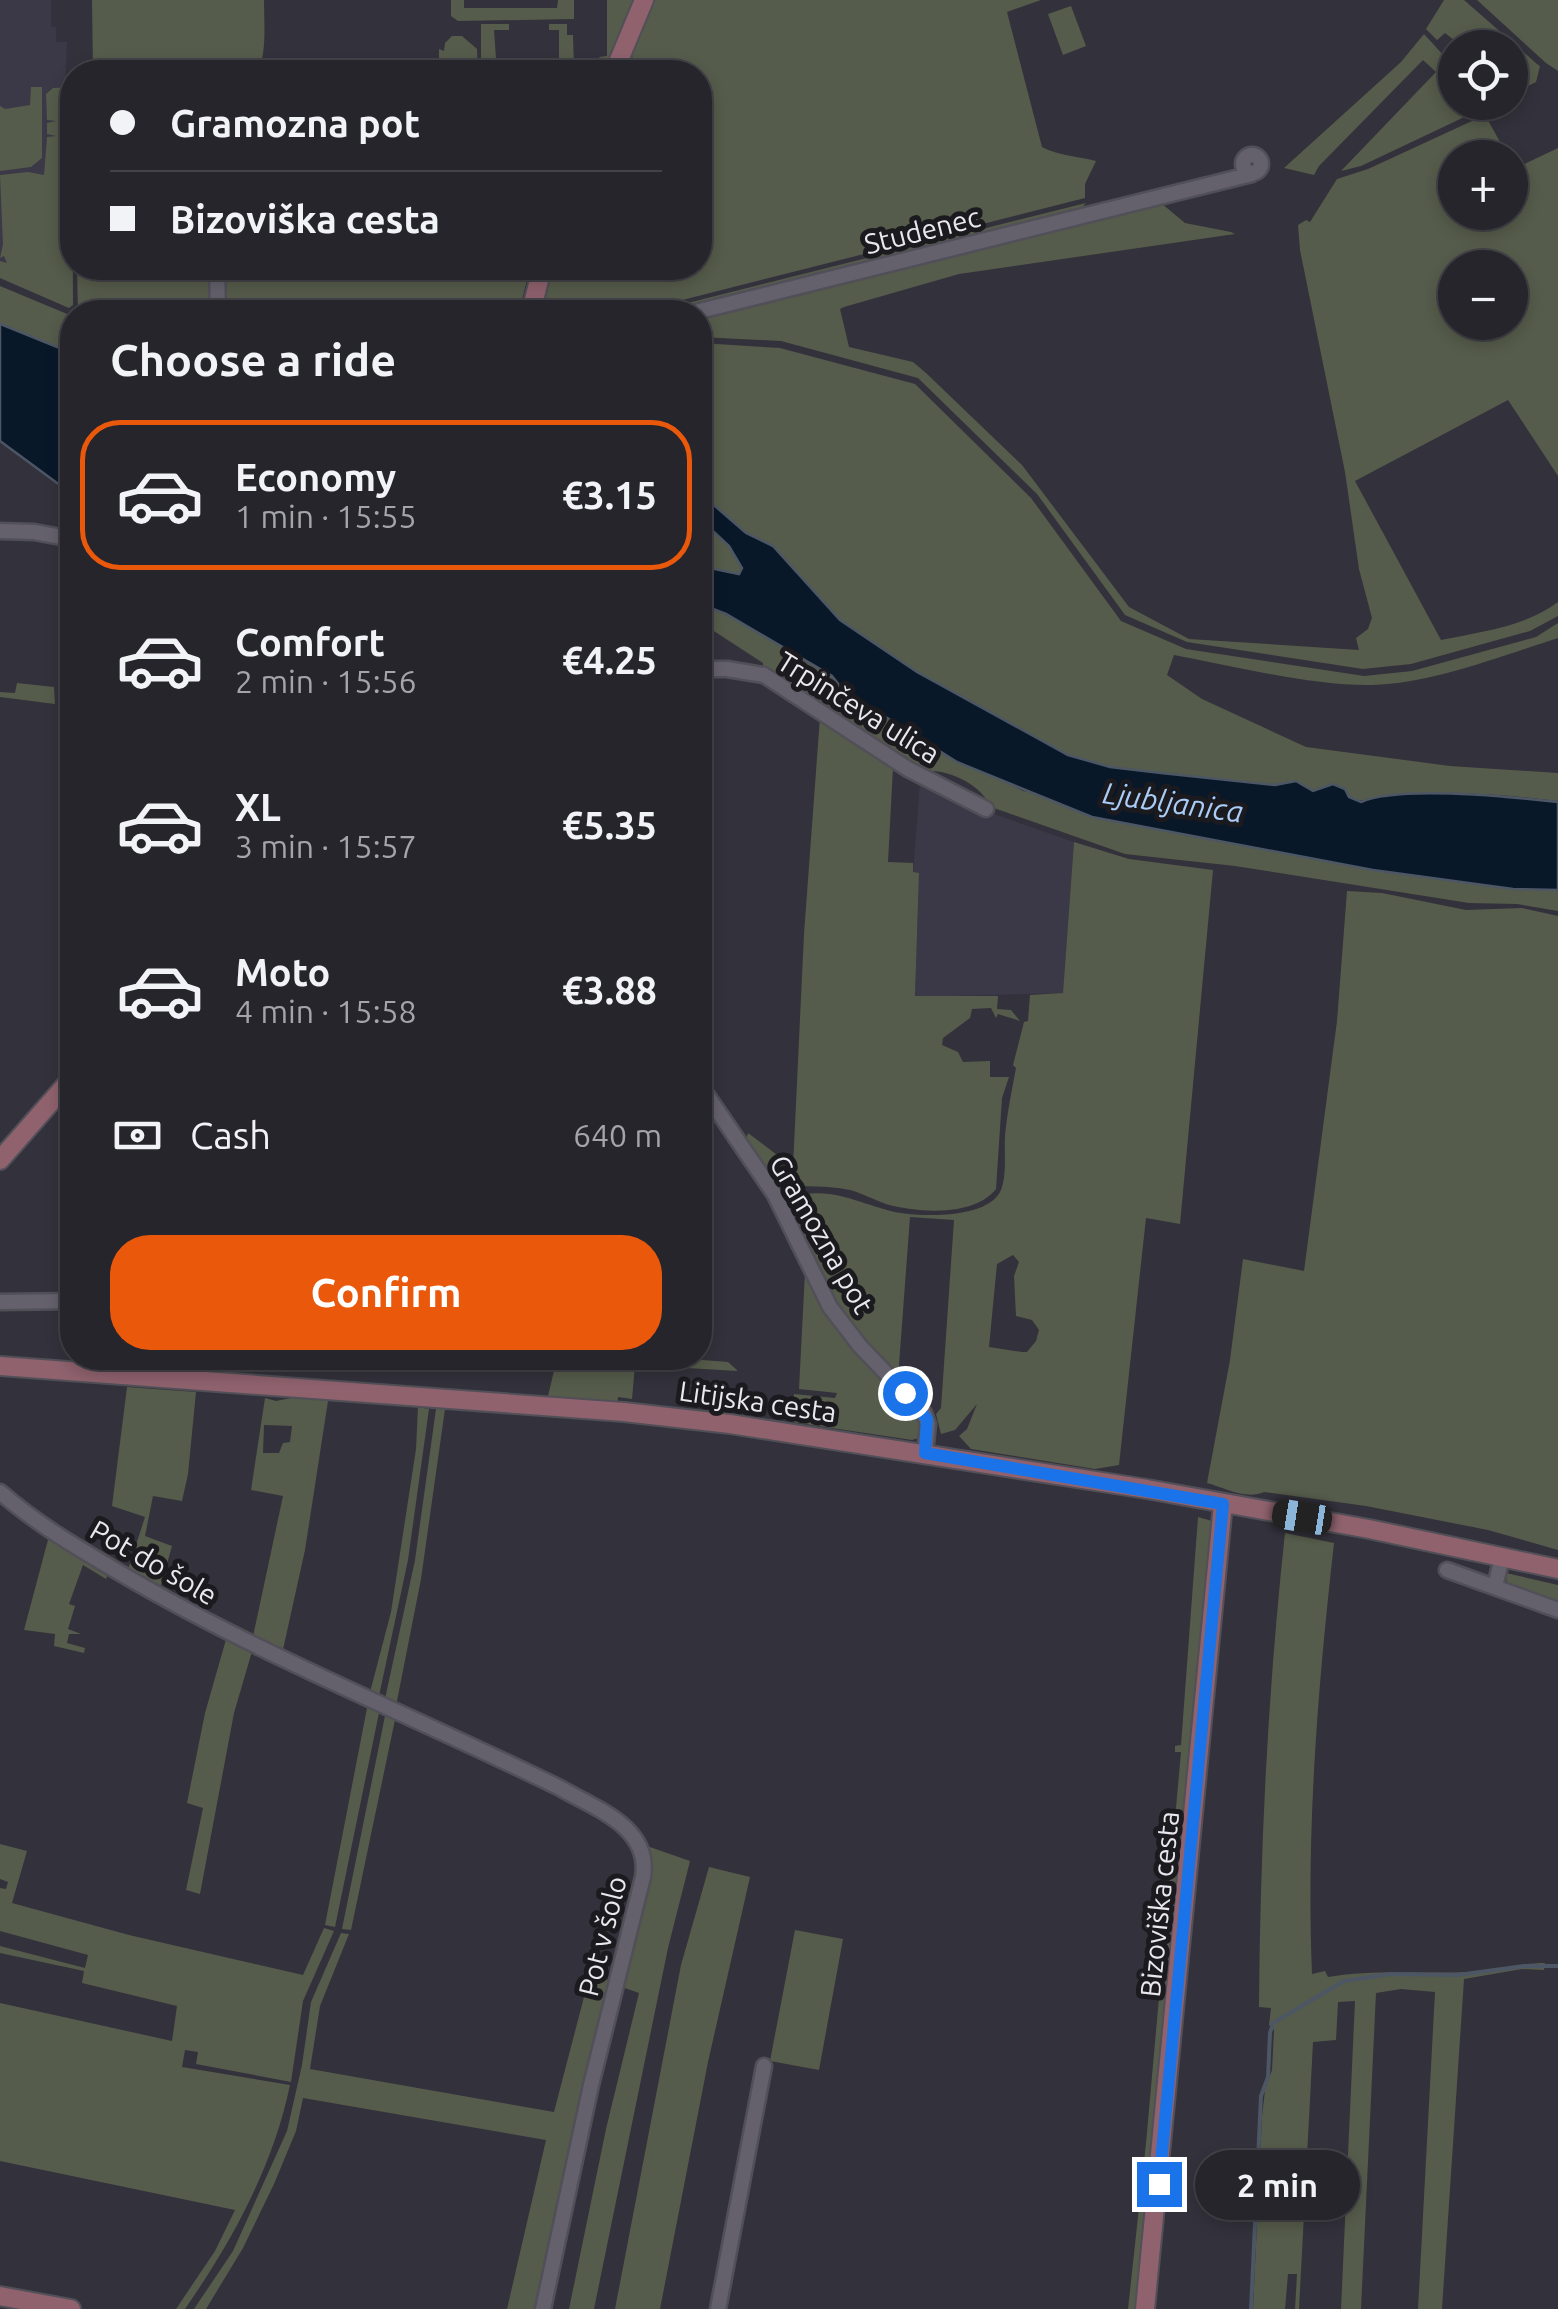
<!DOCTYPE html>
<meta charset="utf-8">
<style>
:root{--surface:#26252c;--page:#2e2d34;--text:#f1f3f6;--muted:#a4a5a9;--line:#424248;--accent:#ea580c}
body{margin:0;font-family:Ubuntu,sans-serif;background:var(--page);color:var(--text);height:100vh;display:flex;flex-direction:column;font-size:38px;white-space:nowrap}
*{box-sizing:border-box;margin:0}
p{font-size:32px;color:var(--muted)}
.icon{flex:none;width:55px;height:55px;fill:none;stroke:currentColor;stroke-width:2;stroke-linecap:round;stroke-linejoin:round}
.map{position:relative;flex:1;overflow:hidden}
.side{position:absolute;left:60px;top:300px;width:652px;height:1070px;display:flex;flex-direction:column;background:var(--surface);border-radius:40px;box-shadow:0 5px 15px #0003,0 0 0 2px var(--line)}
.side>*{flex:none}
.top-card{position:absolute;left:60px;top:60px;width:652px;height:220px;border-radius:40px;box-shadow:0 5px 15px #0003,0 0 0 2px var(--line);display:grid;align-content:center;height:220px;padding:0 50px;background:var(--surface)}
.buttons{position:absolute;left:1438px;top:30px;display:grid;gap:20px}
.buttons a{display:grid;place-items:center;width:90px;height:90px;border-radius:50%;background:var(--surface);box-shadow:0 5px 15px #0003,0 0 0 2px var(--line);font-size:50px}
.end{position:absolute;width:45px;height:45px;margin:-22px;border:12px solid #1a73e8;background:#fff;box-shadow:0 0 0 5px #fff}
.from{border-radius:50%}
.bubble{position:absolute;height:70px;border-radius:35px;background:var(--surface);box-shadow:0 5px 15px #0003,0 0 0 2px var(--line);font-size:32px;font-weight:700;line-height:70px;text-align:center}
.car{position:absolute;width:30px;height:60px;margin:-30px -15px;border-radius:12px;box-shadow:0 0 8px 2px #0007;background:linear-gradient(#222 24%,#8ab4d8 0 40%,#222 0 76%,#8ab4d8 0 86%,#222 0)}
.top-card b{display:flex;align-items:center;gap:35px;height:95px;font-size:38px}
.top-card b+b{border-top:2px solid var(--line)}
.top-card i{width:25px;height:25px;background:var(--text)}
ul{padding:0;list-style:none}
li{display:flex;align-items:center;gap:30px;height:150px;margin:0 20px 15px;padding:0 30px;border:5px solid transparent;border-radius:40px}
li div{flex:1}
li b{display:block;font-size:38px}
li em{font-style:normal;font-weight:700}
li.current{border-color:var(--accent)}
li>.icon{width:90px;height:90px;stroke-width:1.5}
h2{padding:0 50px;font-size:45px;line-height:120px}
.pay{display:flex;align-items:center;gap:25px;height:110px;padding:0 50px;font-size:38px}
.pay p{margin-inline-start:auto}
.action{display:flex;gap:20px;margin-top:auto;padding:20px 50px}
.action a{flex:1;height:115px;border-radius:40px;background:var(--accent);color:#fff;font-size:40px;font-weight:700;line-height:115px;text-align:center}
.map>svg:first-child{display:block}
</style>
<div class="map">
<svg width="1558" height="2309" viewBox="0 0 1558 2309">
<rect width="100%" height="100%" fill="#33313b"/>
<path fill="#3b3848" d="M0,0H51V27H56V42H67L65,87L69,308L0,278Z
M920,781L960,802L1074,842L1063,993L915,997L919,873H913Z"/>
<path fill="#565c4b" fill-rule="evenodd" d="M92,0H264C264,24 267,50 258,72H93Z
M451,0H464V8H557L558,0H574V19L458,21L451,16Z
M607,0H634L608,66H604L599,57L607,56Z
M653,0H1041L1007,12L1042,147C1059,156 1077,156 1096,161L1085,184V198L635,312H547L546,298L552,268H700V72H635L632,56Z
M1444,0H1464L1537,64L1540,66L1536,82L1510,95V48L1463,47L1445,33L1437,40L1426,29Z
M1477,0H1558V71L1546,63Z
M1071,6L1086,46L1063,55L1048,14Z
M481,24H509V30H494L496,59H559V30H549V24H567V35H573L574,70H481Z
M1424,34L1455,68V102L1494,103L1361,166L1341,171L1436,72L1423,60L1319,166L1314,175L1284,168L1401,62Z
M452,36H462L477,49L478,72H439V49L444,51L445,43Z
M31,87H42V158L31,167L0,171V106L5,109L30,105Z
M72,87L73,305L69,308L0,278V261L7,263L4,256L0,258L3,244L0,175L28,172L44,175L47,137L56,136L47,134V123L56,121L47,120L46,94L53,88Z
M1485,115L1509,158H1455V212H1510V158L1516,168L1558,148V476L1508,400L1355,481L1441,640C1480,632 1525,627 1558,602V616L1530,631L1411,664L1363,669L1187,642L1125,615L1037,494L918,378L781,341L700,337V316L1161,203L1185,223L1231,232L1235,234L959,274L844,307L840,309L849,347L913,362L926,373L1022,465L1129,607L1189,639L1359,650L1356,638L1368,629L1372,618L1359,569L1345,472L1300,250L1298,225L1306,220L1310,222L1337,179L1368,169ZM1455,268H1510V322H1455Z
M1086,203L1078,212L680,312H652Z
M77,268H212V312H78Z
M221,268H530L519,312H222Z
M0,286L72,316V353L0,324Z
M700,343L780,348L915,384L1031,498L1121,621L1186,649L1364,676L1412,671L1536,637L1558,623V638C1502,656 1430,684 1372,685C1311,686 1234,666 1174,655L1167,675L1202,699L1306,747L1450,766L1558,773V801C1502,794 1442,790 1386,796C1371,797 1363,804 1349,797L1345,788L1334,784L1313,791L1296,781L1275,785L1161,773L1110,767L1068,755L917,672L840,620L773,546L746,533L700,493V439L710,426L706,414L700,415Z
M700,519C717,531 739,552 742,574L700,566Z
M700,603L744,624L832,676L843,690L948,752L1023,791L1558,879V911L1517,904L1469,903L1235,866L1125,854L991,807C981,784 947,768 923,771L764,671L763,663L700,622Z
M17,683L54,687L55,704L0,697V692L15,693Z
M820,717L893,767L888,862L913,863V872L919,873L915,996H998L997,1009L1011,1010L1020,1021L998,1014L996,1018L991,1008L972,1009L970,1018L943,1038L942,1045L958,1052L963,1062L990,1061V1077H1009L1002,1098L996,1189C974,1217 918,1213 886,1204C874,1200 862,1193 850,1190C828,1185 803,1187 780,1186L746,1141L748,1133L793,1167L804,934Z
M1074,842L1129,859L1213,870L1180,1224L1146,1218L1119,1465L1095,1469L971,1449L959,1436L967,1429L977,1404L955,1430L941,1434L936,1414L941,1408L954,1220L910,1217L898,1378L870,1349L832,1300L788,1205L789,1200C828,1181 863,1207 901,1213C926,1217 989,1218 1001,1190C1007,1174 1004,1154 1005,1136C1007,1113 1012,1090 1016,1068L1013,1065L1024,1022L1028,1021L1030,995L1063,993ZM1013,1255L1019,1262L1014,1276L1016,1316L1032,1320L1039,1330L1036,1341L1027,1352H1022L989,1347L997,1264Z
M1347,891L1382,893L1466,910L1522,908L1558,916V1550L1488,1530L1366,1506L1264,1492C1246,1500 1225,1488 1207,1483L1230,1360L1243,1259L1304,1271L1337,1021Z
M805,1272L827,1312L922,1417L921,1437L912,1440L792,1422L794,1394L835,1398L837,1393L799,1389Z
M557,1358H677L728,1362L738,1371L635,1365L632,1399L618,1397L617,1405L548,1396Z
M127,1387L196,1392L188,1474L182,1501L153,1496L145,1536L172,1546L158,1596L125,1579L145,1517L112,1506Z
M296,1397L328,1401L305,1550L282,1654L252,1641L283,1496L251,1490L265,1398L276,1401ZM264,1425L292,1426L290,1442L283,1443L279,1453H263Z
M418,1407L429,1409L408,1560L379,1696H369L391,1612L416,1449Z
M436,1409H445L421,1579L396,1706L385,1699L415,1560Z
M1198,1517L1212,1521C1212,1533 1208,1539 1209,1555L1140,2309H1128L1146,2143L1181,1752H1175V1746L1181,1745Z
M1285,1533L1334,1543C1318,1685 1306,1830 1312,1974L1325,1971L1328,1977C1375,1969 1421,1974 1468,1972C1494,1971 1518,1963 1545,1963L1544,1970L1522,1969L1464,1979L1442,2309H1418L1435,1992L1401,1989L1376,1993L1361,2309H1341L1355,2001L1338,2002L1336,2040L1313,2042L1299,2309H1295L1297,2274H1288L1285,2309H1253L1262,2117L1265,2090L1272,2070L1274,2030L1269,2025L1271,2008L1259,2007C1260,1848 1268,1690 1285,1533Z
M49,1536L108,1574L106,1579L83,1565L69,1604L75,1606L68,1629L81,1634H69L67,1643L85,1648L84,1653L54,1646L55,1634L24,1630Z
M1506,1573L1558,1585V1605L1512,1588L1507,1584Z
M227,1636L253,1648L234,1713L200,1894L186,1890L203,1808L187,1803L205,1713Z
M368,1703L379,1713L335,1927L325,1925Z
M386,1711L396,1715L351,1930L342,1929Z
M0,1844L27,1851L12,1903L129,1935L303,1975L324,1928L334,1931L303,2001L291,2082L196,2064L198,2052L185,2050L182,2067L290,2085C273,2167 232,2241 185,2309H176L215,2251L235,2210L0,2161V2003L172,2041L177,2006L82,1983L84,1971L0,1953V1946L85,1968L88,1955L0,1931V1888L6,1889L8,1882L0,1879Z
M647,1846L690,1861L668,1948L594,2309H569L606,2129L639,1993L619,1986L648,1860Z
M709,1867L750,1877L708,2062L660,2309H615L681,1965Z
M795,1930L843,1939L819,2070L770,2061Z
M341,1933L349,1934L320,2006L310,2069L554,2112L590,1974L612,1981L539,2309H507L546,2140L303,2098L296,2131L274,2184L243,2248L206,2309H194L233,2251L287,2131L302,2065L311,2002Z"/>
<path fill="#091829" stroke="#4c5664" stroke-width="2.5" d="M0,324L72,353V494L0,441Z
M700,493L746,533L773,546L840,620L917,672L1068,755L1110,767L1161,773L1275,785L1296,781L1313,791L1333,784L1345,789L1349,797L1361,802C1400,785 1513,797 1558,802V890L1513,889L1373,870L1092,817L957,762L843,690L832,676L726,614L700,604V566L739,574L742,568L729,546L700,519Z"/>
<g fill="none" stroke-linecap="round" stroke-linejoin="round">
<path stroke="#4c5664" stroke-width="4" d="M1251,2309L1261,2096L1268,2077L1270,2033L1273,2023L1344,1981L1390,1974L1458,1975L1524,1966H1558"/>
<defs>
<path id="street" d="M1243 164a9 9 0 1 1 18 0a9 9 0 1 1-18 0Z
M217,268L218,312
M696,312L1252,174
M0,531L34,532L72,539
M700,669H727L764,675L908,769L986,809
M700,1085L775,1195L830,1307L860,1346L924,1413L928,1424L925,1453
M0,1302L72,1301
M0,1492C39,1526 83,1551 127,1577C266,1658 416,1717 560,1788C596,1809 651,1827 643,1877L591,2085L543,2309
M1447,1570L1558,1610
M1495,1587L1502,1557
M718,2309L764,2066"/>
<path id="secondary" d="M614,72L644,0
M531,312L542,268
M0,1160L72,1078
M0,1366L624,1412L730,1424L1147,1489L1369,1529L1558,1569
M0,2296L71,2309
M1145,2309L1223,1504"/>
</defs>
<use href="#street" stroke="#514f57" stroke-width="19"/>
<use href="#secondary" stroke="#514f57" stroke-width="22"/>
<use href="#street" stroke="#64616d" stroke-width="14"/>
<use href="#secondary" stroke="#8f626e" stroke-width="18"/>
</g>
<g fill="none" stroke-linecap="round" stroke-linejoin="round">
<path stroke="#1a73e8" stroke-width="12" d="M905,1393L927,1419L925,1453L1223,1504L1159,2184"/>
</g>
<g text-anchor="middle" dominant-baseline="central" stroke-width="10" stroke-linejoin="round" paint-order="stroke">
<g font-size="28" fill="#eae8ef" stroke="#1b1a1e">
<text transform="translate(922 230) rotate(-14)">Studenec</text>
<text transform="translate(859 707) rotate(32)">Trpinčeva ulica</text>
<text transform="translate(822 1234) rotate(60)">Gramozna pot</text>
<text transform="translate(758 1401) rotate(8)">Litijska cesta</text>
<text transform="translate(154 1562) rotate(30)">Pot do šole</text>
<text transform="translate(1159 1904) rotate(-84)">Bizoviška cesta</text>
<text transform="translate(602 1936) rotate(-76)">Pot v šolo</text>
</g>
<g font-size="30" font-style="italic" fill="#aacdf8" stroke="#1b1a1e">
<text transform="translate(1173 802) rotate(8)">Ljubljanica</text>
</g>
</g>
</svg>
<div class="buttons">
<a><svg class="icon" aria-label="locate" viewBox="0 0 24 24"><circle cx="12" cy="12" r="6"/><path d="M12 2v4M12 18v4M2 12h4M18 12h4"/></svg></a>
<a>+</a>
<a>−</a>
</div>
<i class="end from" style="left:905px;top:1393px"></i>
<i class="end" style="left:1159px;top:2184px"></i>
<div class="bubble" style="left:1195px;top:2150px;width:165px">2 min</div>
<i class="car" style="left:1302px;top:1517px;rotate:279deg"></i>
<div class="top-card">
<b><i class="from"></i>Gramozna pot</b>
<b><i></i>Bizoviška cesta</b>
</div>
<section class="side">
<h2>Choose a ride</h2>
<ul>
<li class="current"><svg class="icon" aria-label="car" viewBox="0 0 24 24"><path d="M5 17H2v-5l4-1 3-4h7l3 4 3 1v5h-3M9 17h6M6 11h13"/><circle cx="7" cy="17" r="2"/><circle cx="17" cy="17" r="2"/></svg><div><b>Economy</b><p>1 min · 15:55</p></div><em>€3.15</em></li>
<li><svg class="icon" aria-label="car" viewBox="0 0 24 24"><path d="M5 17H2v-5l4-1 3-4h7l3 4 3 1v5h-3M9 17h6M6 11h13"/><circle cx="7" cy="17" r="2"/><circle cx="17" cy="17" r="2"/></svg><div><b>Comfort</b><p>2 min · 15:56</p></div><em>€4.25</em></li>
<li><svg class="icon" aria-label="car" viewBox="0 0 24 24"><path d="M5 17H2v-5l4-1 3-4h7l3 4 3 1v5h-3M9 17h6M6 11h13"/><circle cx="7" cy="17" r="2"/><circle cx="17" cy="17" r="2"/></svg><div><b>XL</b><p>3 min · 15:57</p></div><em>€5.35</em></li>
<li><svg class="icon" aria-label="car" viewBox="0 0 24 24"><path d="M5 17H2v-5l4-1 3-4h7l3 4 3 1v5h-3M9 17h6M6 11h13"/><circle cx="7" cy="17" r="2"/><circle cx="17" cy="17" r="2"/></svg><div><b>Moto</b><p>4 min · 15:58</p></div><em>€3.88</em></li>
</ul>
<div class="pay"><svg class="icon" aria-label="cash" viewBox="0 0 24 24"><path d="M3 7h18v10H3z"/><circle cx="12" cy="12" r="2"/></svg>Cash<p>640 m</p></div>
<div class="action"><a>Confirm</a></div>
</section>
</div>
